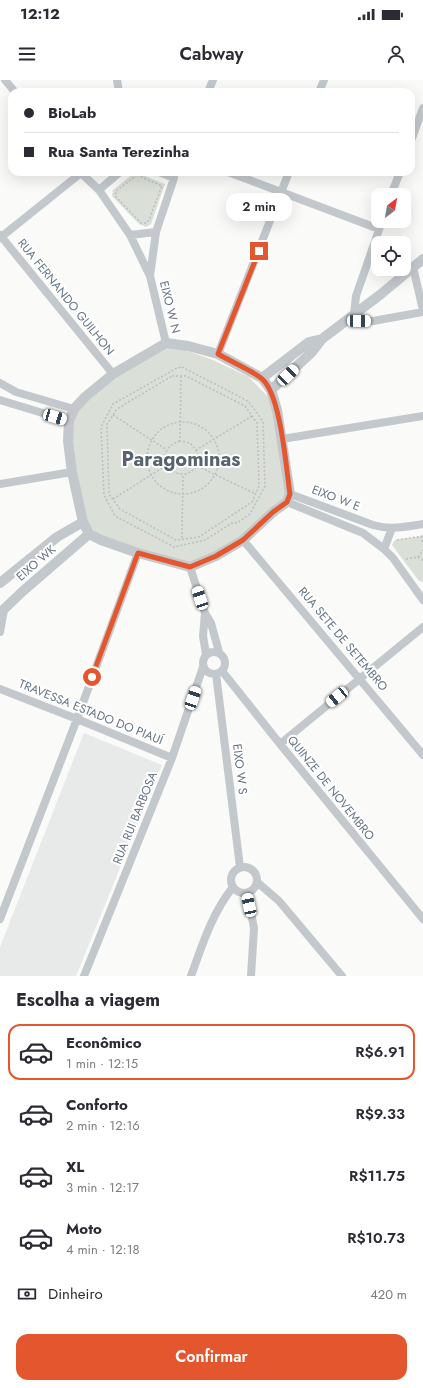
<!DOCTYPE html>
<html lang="pt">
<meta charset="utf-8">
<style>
:root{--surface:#fff;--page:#f2f2f3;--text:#2b2b33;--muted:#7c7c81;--line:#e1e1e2;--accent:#e4572e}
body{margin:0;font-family:Jost,sans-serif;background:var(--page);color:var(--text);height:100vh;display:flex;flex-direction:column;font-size:15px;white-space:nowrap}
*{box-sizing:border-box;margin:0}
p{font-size:13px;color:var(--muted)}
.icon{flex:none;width:22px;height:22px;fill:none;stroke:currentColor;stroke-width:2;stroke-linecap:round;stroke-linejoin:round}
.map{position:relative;height:896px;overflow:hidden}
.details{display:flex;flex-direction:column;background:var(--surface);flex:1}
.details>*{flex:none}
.guide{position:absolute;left:8px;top:8px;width:407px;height:88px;border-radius:12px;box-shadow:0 4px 16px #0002;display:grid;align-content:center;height:88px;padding:0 16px;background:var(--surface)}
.needle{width:26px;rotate:31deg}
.buttons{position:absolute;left:371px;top:108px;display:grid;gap:8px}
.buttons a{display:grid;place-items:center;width:40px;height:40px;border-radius:8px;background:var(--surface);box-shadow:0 4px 16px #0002;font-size:20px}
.end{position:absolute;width:18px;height:18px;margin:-9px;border:5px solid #e4572e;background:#fff;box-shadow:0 0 0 2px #fff}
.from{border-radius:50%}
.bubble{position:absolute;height:28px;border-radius:12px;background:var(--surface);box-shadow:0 4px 16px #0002;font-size:13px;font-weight:600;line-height:28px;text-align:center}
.car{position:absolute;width:12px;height:24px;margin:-12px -6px;border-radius:5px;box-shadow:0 0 3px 1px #0007;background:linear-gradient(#fff 24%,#345 0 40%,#fff 0 76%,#345 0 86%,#fff 0)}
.guide b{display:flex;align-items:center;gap:14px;height:38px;font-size:15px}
.guide b+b{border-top:1px solid var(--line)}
.guide i{width:10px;height:10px;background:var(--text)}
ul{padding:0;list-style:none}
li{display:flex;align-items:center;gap:12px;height:56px;margin:0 8px 6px;padding:0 8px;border:2px solid transparent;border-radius:12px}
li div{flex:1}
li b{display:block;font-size:15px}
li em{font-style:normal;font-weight:600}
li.current{border-color:var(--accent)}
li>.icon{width:36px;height:36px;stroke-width:1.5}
h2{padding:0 16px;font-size:18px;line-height:48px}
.pay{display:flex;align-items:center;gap:10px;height:44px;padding:0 16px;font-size:15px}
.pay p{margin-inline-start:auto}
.primary-button{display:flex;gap:8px;margin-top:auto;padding:8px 16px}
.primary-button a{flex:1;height:46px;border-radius:12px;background:var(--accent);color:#fff;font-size:16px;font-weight:600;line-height:46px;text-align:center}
.status{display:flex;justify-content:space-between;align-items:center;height:28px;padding:0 20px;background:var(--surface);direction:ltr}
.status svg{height:11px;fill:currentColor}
header{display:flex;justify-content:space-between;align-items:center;height:52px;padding:0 16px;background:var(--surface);font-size:18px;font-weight:600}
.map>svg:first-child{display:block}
</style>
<div class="status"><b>12:12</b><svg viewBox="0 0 49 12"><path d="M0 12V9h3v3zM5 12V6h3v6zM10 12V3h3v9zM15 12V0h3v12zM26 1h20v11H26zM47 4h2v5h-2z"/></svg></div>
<header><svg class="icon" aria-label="menu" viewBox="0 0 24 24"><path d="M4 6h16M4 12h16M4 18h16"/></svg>Cabway<svg class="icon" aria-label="person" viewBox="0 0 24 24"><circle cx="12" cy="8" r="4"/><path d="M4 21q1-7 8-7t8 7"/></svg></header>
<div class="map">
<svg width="423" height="896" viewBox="0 0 423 896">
<rect width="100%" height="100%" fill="#fafaf8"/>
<path fill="#e8e9e9" d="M84,653L162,685L76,896H0V867Z"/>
<path fill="#dadfd7" d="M135,92L165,104L151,144L146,147L139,144L112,116L113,110Z
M165,267L185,270L213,280L249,297L270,319L279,360L287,419L242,459L190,486L86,450L75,392L73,361L70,341L75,330L115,297Z
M423,456V502L419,501L392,465L395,460Z"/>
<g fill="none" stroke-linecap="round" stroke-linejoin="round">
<path stroke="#bbbfc2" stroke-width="1.5" stroke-dasharray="2 2" stroke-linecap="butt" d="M137,95L162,106L149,140L146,143H141L115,116L116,111Z
M182,287L248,321L263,341L265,406L250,434L237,443H232L205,460L174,467L115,436L104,415L101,347L113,324L177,288Z
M172,296H186L245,326L257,343L259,406L252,422L199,457L176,460L120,429L109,414L107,344L117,329Z
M181,296L180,361L190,363L196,370L252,336
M113,335L167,370
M147 378a36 36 0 1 1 72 0a36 36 0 1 1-72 0Z
M180,361C147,371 177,411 197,386L256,414
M196,370L199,377L197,385
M113,419L167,385
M421,456L423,464
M182,458L183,394
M397,460L423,456
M418,477L423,481
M406,479L418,477L423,470"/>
<path stroke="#c3c8cc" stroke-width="8" d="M5,0L15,12
M117,0L119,12
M208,12L213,0
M319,12L324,0
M411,61L423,28
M80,92L99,110
M120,92L99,110L130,155L150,196L166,263
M228,92L379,149
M391,115L400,92
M0,155L113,294
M130,155L156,152L174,98L159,92
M0,158L81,93
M404,183L413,187L423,230
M150,196L156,152
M354,234L356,216L382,141
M344,241H373L423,232
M218,274L289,92
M0,303L16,312L74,329
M0,320L69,341
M282,359L423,336
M0,404L72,392
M290,414L373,445C390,450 405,447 423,444
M287,422L363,453L384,469L393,478L423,520
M243,460L423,675
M384,469L392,448
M190,487L205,533L211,543L219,572
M205,533L203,556L206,574
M0,552L4,530H2
M203 583a11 11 0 1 1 22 0a11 11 0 1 1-22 0Z
M222,591L280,664L423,839
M216,594L240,787
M0,609L77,639L172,678
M280,664L423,547
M231 800a13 13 0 1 1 26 0a13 13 0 1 1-26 0Z
M257,802L279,821L342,896
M247,813L254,848L251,896
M0,839L77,639L138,473
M84,896L172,678L203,587
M191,896C202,866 212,833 233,807"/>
<path stroke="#c3c8cc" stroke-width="10" d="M166,263L188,266L218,274L262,298L271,310L277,330L290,414L287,422L273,432L243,460L216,476L190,487L138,473L101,460L89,454L83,442L72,392L68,361L69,341L74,329L85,317L113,294Z
M262,298L309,262L322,259
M271,310L312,272L322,259L381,214L423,179
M0,503L57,457L83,442
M0,533L23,511L89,454"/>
</g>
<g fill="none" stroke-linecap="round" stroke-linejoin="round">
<path stroke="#e4572e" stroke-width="5" d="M92,597L138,473L190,487L216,476L243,460L273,432L287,422L290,414C286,388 281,313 261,298C251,290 230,281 218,274L259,171"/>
</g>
<g text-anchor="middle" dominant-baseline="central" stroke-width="4" stroke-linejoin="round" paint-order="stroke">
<g font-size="12" fill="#657683" stroke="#fff">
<text transform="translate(66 217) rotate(51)">RUA FERNANDO GUILHON</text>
<text transform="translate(170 227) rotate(76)">EIXO W N</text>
<text transform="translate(336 418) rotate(21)">EIXO W E</text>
<text transform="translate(36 483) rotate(-41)">EIXO WK</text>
<text transform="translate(343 559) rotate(50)">RUA SETE DE SETEMBRO</text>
<text transform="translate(91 632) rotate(22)">TRAVESSA ESTADO DO PIAUÍ</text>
<text transform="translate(240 689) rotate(83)">EIXO W S</text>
<text transform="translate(331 708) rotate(51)">QUINZE DE NOVEMBRO</text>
<text transform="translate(135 738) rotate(-68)">RUA RUI BARBOSA</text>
</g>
<g font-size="20" font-weight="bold" fill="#57646e" stroke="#fff">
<text x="181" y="379">Paragominas</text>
</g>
</g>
</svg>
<div class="buttons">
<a><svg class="needle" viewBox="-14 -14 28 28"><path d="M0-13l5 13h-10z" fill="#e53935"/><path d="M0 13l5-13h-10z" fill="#7c7c81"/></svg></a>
<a><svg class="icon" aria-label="locate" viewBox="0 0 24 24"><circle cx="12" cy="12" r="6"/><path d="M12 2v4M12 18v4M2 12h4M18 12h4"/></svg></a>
</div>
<i class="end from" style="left:92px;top:597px"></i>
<i class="end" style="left:259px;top:171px"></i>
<div class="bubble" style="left:226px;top:113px;width:66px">2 min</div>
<i class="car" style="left:359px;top:241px;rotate:91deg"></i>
<i class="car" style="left:288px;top:295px;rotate:46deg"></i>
<i class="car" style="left:55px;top:337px;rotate:106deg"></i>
<i class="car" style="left:200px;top:518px;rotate:342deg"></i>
<i class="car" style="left:337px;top:617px;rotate:231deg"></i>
<i class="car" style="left:193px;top:618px;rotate:19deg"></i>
<i class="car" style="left:249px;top:825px;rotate:348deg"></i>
<div class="guide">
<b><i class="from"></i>BioLab</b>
<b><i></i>Rua Santa Terezinha</b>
</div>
</div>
<section class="details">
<h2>Escolha a viagem</h2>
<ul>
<li class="current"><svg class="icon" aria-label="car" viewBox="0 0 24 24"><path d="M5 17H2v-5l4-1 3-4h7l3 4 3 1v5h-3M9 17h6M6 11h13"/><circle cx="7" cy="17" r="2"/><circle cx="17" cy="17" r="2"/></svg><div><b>Econômico</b><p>1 min · 12:15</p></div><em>R$6.91</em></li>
<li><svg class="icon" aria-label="car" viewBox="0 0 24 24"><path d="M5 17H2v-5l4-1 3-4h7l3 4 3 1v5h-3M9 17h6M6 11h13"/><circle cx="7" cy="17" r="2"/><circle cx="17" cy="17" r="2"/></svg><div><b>Conforto</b><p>2 min · 12:16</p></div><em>R$9.33</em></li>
<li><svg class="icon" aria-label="car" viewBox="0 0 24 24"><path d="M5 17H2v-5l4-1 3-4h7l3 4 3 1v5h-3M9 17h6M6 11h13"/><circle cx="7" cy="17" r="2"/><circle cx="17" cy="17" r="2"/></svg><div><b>XL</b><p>3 min · 12:17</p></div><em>R$11.75</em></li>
<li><svg class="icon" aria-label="car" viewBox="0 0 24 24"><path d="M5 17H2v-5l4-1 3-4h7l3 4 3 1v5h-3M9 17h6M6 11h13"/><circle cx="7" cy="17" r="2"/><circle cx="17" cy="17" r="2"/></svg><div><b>Moto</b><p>4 min · 12:18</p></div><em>R$10.73</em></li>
</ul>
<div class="pay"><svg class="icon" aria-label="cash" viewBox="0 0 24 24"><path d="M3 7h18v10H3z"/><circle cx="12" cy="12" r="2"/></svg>Dinheiro<p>420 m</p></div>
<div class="primary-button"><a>Confirmar</a></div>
</section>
